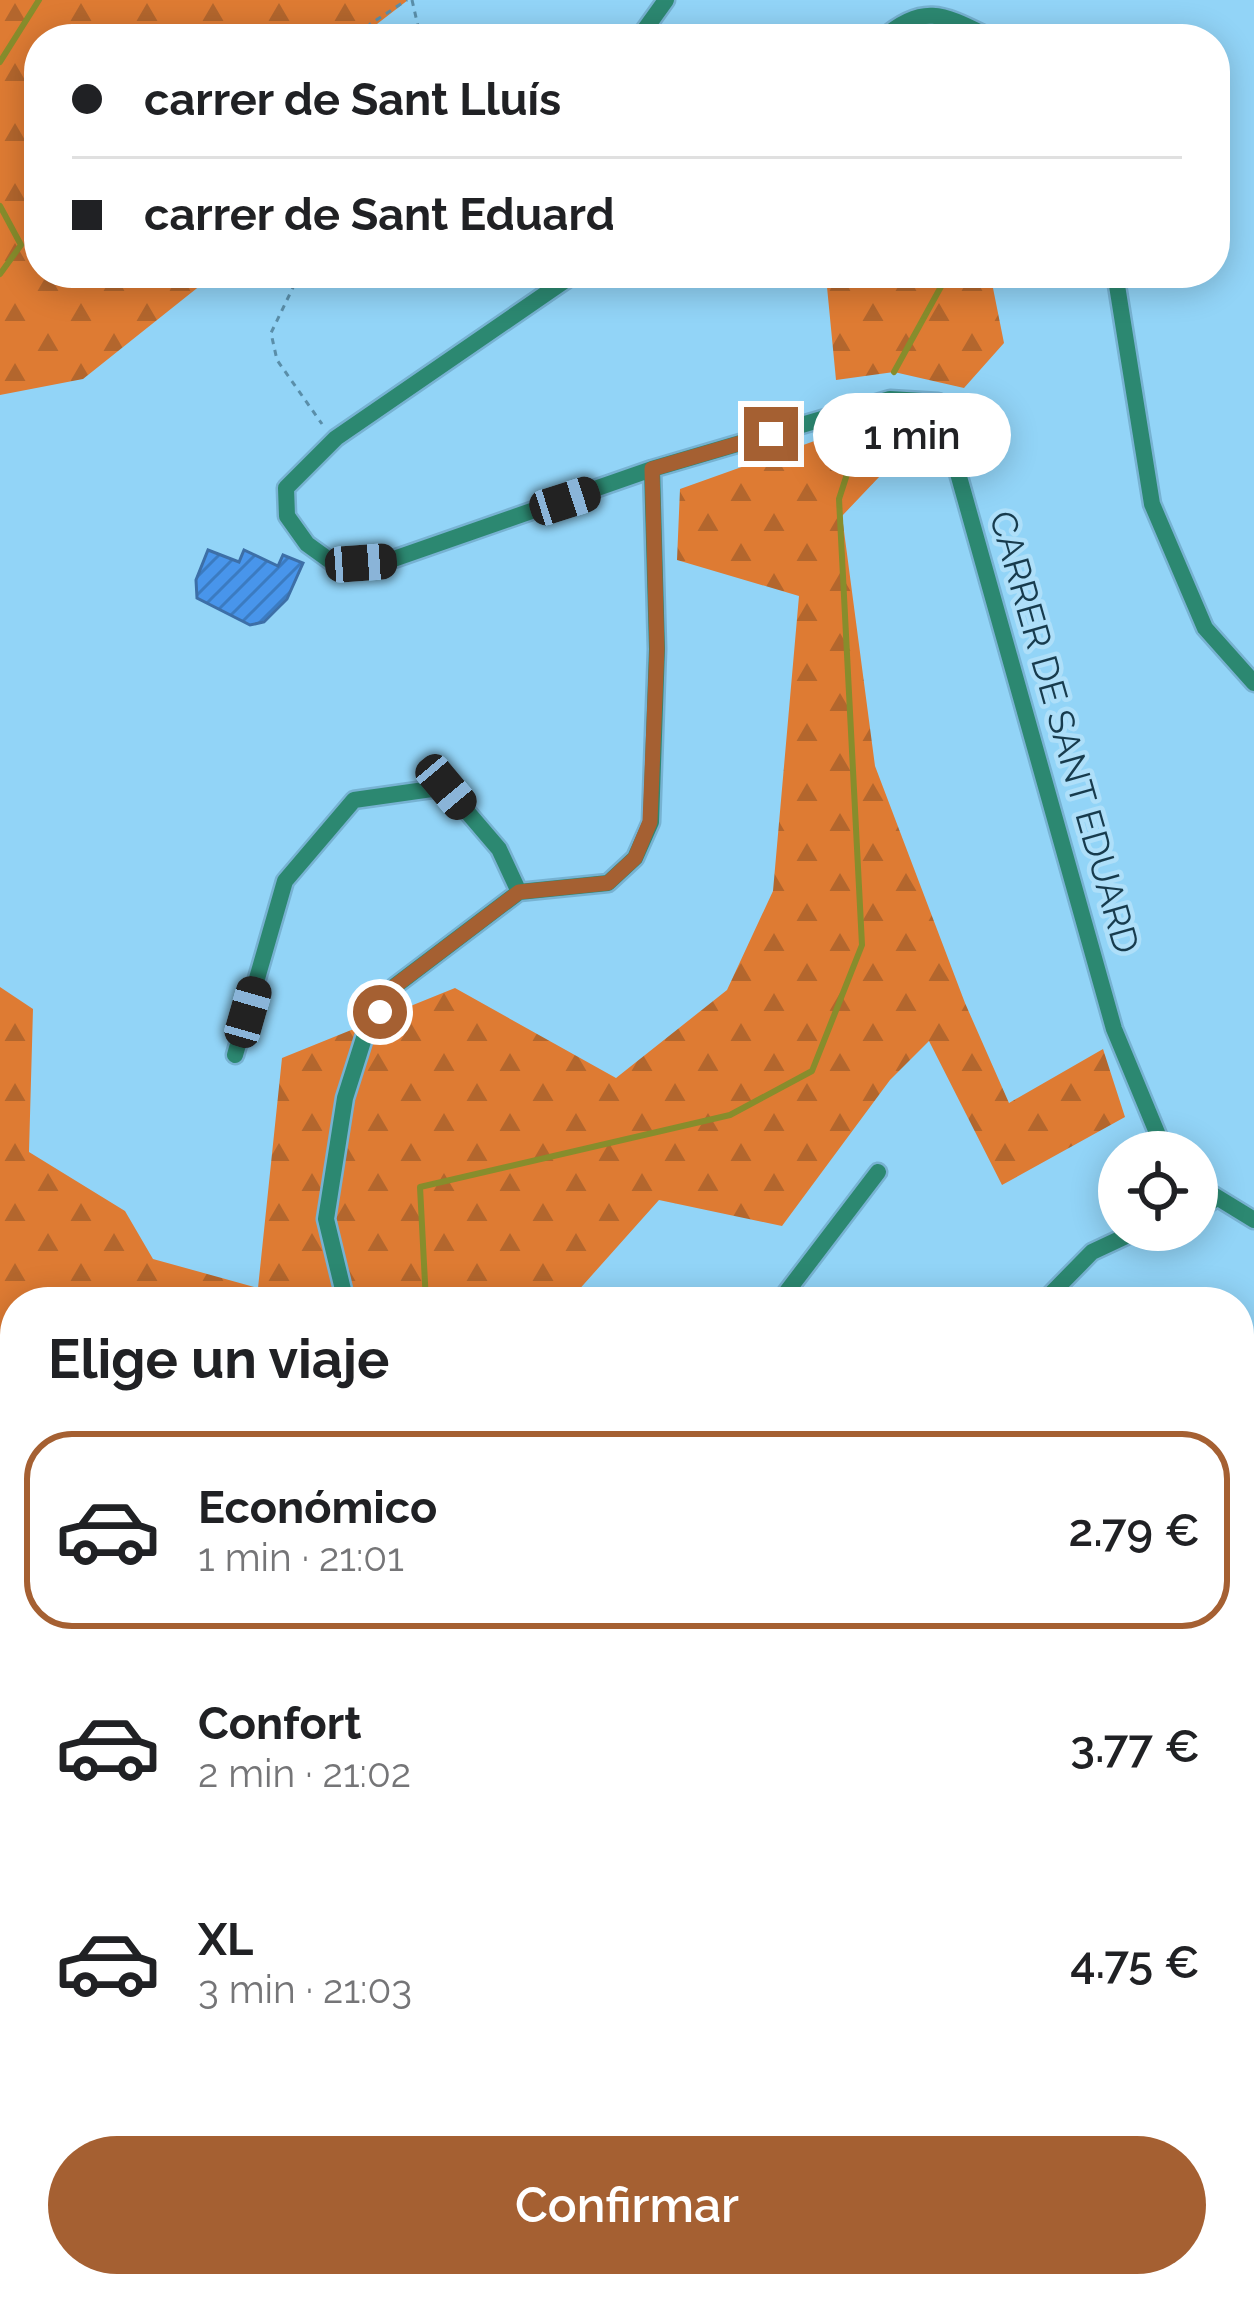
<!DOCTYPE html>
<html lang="es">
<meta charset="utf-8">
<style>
:root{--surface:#fff;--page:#f2f2f2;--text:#202124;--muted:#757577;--line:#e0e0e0;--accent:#a56032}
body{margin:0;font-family:Raleway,sans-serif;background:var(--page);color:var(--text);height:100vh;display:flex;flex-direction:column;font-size:45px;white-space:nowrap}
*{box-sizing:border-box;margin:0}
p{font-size:39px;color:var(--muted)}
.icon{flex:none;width:66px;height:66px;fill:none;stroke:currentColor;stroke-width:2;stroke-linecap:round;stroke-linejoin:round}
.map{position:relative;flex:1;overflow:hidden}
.drawer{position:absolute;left:0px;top:1287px;width:1254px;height:1011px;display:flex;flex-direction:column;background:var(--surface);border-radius:48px 48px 0 0;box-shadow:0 6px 30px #0003}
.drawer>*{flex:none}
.guide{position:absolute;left:24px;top:24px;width:1206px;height:264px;border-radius:48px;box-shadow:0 6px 30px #0003;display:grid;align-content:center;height:264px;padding:0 48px;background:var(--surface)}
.tools{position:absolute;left:1098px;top:1131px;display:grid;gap:24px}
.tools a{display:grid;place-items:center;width:120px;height:120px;border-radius:50%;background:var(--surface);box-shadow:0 6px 30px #0003;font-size:60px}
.end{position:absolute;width:54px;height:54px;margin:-27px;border:15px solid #a56032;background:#fff;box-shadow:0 0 0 6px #fff}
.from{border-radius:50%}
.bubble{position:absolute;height:84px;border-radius:42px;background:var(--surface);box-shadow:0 6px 30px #0003;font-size:39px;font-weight:600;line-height:84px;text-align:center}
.car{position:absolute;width:36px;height:72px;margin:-36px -18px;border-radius:15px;box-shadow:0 0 9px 3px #0007;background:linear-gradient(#222 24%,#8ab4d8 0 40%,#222 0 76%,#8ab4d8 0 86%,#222 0)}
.guide b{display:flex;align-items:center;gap:42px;height:114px;font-size:45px}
.guide b+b{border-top:3px solid var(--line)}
.guide i{width:30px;height:30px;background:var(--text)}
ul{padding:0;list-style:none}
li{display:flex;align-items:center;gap:36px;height:198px;margin:0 24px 18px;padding:0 24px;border:6px solid transparent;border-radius:48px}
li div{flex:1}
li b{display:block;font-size:45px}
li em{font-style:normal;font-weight:600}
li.selected{border-color:var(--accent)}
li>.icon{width:108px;height:108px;stroke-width:1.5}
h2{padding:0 48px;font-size:54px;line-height:144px}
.action{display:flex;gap:24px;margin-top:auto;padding:24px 48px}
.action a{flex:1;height:138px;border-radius:72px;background:var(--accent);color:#fff;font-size:48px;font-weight:600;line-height:138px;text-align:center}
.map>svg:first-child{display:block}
</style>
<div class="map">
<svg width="1254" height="2297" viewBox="0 0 1254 2297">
<defs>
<pattern id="forest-firs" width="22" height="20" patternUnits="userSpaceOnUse" patternTransform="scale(3)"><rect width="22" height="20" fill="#de7b33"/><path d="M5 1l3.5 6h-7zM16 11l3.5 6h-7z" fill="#b3662d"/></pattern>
<pattern id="building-hatch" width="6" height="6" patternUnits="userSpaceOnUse" patternTransform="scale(3)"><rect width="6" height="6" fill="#4895eb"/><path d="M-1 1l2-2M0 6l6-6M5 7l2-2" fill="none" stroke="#3b7bc1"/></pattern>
</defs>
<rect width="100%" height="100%" fill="#92d4f7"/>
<path fill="url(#forest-firs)" d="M0,0H408L377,24L369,39H39V273H216L83,379L0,395Z
M840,273H990L1004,343L964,388L894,372L836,380L827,287Z
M876,419L880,476L842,516L875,766L965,1003L1009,1103L1103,1049L1125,1117L1002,1185L929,1041L890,1080L782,1226L659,1200L568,1302H15V2224L0,2225V987L33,1009L29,1152L125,1211L153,1259L258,1288L282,1058L455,988L616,1078L727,990L773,891L799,596L677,560L680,489Z
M1254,1368V1463L1239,1482V1375Z
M380,2283H783L787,2297H384Z"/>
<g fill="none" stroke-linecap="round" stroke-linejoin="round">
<path stroke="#878d2c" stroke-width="6" d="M0,62L39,0
M0,206L21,245L0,274
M894,372L943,283
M426,1302L420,1187L730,1115L812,1071L862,945L839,499L849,468L876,419
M1239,1403L1254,1395
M660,2297L663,2283"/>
</g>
<path fill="url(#building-hatch)" stroke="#3d6fa7" stroke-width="3" d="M208,550L239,562L244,550L278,566L283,555L303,563L287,599L264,622L250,625L197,598L196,580Z"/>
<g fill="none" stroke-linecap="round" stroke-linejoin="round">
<defs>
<path id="street" d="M638,39L666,0
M882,39C925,1 946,16 993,39
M576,273L336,438L286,488L287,516L307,544L336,565L385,562L652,469L890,399L938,402L1114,1029L1165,1152
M1115,273L1152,504L1205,628L1254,683
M235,1055L285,881L354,800L446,787L499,849L519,892
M1197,1185L1254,1220
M1197,1211L1215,1199
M346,1302L326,1219L345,1098L364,1038L395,986L519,892L608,883L635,858L651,822L657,649L652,469
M779,1302L878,1172
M1043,1302L1092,1252L1139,1230
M1239,1628L1254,1573
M1239,1669L1254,1700
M1239,2054L1254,2067
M950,2283L967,2297
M1168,2283L1187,2297
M1039,2297L1086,2283"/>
</defs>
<use href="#street" stroke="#77b2d2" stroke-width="21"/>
<path stroke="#5a8ea9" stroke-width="3" stroke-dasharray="6 6" stroke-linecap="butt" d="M412,0L421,39
M362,39L370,24L407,0
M300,273L271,333L277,360L322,424
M0,1512L15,1485
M729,2297V2283"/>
<use href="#street" stroke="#2c8871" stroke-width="16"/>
</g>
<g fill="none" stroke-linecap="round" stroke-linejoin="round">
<path stroke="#a56032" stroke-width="15" d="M380,1012L395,986L519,892L608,883L635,858L650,822L657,649L652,469L771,434"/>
</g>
<g text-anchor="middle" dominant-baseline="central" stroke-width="9" stroke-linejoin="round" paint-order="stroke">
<g font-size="36" fill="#173b4d" stroke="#aedff9">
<text transform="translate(1065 732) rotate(74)">CARRER DE SANT EDUARD</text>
</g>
</g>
</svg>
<div class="tools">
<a><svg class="icon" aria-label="locate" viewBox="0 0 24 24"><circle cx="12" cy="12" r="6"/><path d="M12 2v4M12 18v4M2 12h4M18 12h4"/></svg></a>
</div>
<i class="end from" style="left:380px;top:1012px"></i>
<i class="end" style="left:771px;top:434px"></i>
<div class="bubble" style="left:813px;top:393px;width:198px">1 min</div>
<i class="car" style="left:565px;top:501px;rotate:72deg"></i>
<i class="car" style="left:361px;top:563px;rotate:86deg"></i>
<i class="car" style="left:446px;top:787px;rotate:140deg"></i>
<i class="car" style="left:248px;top:1012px;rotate:16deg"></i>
<div class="guide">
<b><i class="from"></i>carrer de Sant Lluís</b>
<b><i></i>carrer de Sant Eduard</b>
</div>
<section class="drawer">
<h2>Elige un viaje</h2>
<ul>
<li class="selected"><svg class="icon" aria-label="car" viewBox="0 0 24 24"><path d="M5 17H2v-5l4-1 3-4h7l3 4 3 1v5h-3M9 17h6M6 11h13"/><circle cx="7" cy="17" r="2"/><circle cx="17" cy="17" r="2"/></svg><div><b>Económico</b><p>1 min · 21:01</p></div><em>2.79 €</em></li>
<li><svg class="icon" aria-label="car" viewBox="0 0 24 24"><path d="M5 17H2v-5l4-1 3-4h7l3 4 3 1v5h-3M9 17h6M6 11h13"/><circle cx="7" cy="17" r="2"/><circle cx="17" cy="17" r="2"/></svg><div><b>Confort</b><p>2 min · 21:02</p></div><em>3.77 €</em></li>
<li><svg class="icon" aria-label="car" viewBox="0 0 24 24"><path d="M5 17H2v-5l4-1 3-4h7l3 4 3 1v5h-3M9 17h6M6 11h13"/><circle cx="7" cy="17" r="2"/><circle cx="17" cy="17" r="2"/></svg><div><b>XL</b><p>3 min · 21:03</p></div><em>4.75 €</em></li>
</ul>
<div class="action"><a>Confirmar</a></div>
</section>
</div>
